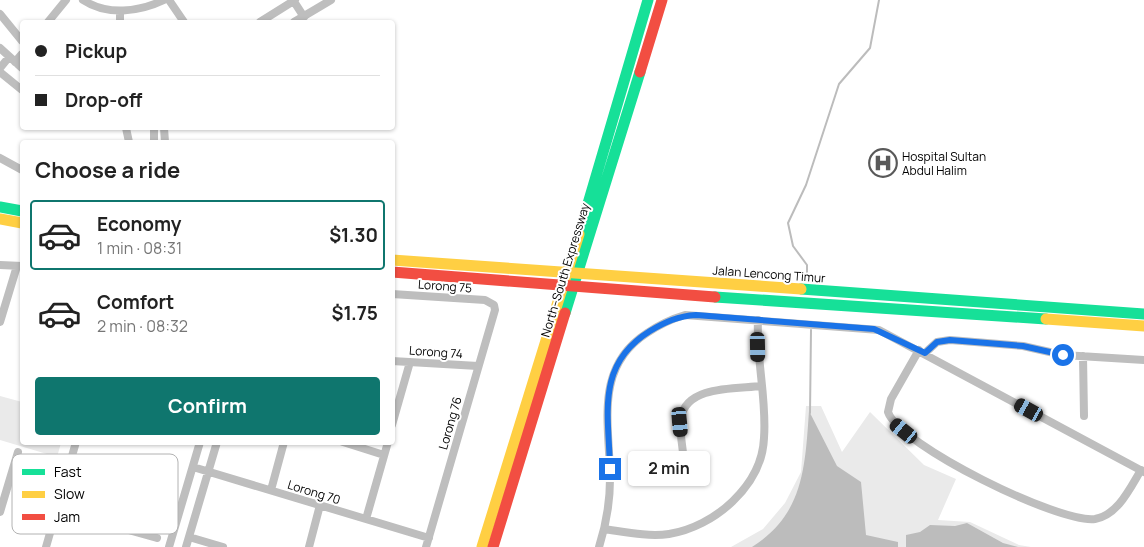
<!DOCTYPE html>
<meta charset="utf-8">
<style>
:root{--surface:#fff;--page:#f2f2f2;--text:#222;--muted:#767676;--line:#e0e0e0;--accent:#0f766e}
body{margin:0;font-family:Manrope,sans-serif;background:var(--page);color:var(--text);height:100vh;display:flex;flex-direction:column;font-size:19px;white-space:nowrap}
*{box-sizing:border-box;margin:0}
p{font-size:16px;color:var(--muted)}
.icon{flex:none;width:28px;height:28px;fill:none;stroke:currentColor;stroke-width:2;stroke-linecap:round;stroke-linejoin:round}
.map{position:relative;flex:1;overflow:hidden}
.details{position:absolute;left:20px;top:140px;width:375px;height:305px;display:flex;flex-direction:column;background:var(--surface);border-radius:5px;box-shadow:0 1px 4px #0004}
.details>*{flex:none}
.hud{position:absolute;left:20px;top:20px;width:375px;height:110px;border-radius:5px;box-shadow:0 1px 4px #0004;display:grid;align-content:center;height:110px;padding:0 15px;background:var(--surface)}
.end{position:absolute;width:22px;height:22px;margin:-11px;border:6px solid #1a73e8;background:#fff;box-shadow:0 0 0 2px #fff}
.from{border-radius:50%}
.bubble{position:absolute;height:35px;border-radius:5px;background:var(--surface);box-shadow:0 1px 4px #0004;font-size:16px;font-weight:700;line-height:35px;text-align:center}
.car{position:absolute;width:15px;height:30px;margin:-15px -8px;border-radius:6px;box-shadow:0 0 4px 1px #0007;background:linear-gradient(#222 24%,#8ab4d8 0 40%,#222 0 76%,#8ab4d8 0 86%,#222 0)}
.hud b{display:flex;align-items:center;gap:18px;height:48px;font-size:19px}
.hud b+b{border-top:1px solid var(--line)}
.hud i{width:12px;height:12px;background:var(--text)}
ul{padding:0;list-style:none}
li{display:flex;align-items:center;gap:15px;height:70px;margin:0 10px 8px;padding:0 5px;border:2px solid transparent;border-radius:5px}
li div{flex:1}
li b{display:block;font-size:19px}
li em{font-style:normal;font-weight:700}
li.on{border-color:var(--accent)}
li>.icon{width:45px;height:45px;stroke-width:1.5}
h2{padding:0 15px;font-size:22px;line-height:60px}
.cta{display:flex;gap:10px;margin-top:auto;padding:10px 15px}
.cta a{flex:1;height:58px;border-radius:5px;background:var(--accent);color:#fff;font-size:20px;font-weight:700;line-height:58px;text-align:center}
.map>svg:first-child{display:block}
</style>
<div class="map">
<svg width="1144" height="547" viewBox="0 0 1144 547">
<rect width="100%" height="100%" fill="#fff"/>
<path fill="#eaeaea" d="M0,396L22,402V442L61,443L57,457L0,440Z
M806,406H821L842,452L870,412L924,465L956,479L938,520L970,522L1019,545L1031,547H731L763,529L785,503L801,472Z"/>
<path fill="#bcbcbc" d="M809,411L837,466L861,482L866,535L898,542V547H752C804,514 805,467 809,411Z
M967,523L1003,543L1018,547H906V535L920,532L930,525L955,526Z"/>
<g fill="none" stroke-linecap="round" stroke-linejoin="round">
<path stroke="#bcbcbc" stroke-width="2" d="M807,273V265L793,246L788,223L806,185L839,84L870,48L879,0
M810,413L811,330"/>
<path stroke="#bebebe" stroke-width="8" d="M83,0C107,16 139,12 164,0
M169,0L184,22
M293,0L304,17
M0,14L22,41
M48,22L66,0
M120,22V11
M260,22L295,0
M294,22L331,0
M0,48L22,68
M15,62L22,54
M0,68L9,57
M0,72L22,90
M126,128L129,142
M154,128V142
M164,128L165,142
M0,158L22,170
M0,265L22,266
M392,294L485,300L494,305L495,310L426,547
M0,322L17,266
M919,350L891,399L888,412C899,445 1060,524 1095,519C1118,515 1130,488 1141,470
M925,353L937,342L950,340L1023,346L1063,355L1144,360
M1083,356L1084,416
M392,361L478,366
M392,425L410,362
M343,442L384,455
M683,453C682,442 679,429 681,418C686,385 737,389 761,386
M72,459L174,487
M193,467L429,538
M271,490L284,442
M57,510L157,538
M0,512L18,452
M366,519L388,442
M604,529C625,532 648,537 669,534C714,527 762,486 764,438C767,399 756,360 758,320
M189,537L223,547
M46,547L76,442
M169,547L200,442
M186,547L217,442
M309,547L320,505
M599,547C606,525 610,502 610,479C610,425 593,368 647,333C659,325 671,319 685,315L879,330L1144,472"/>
<path stroke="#16e098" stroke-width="11" d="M0,207L22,211
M579,234L648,0
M801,289L1144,314
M715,297L1046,319
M565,313L640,72"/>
<path stroke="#ffcf43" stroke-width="11" d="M0,219L22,223
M392,260L801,289
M1046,319L1144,326
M482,547L579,234"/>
<path stroke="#f24e42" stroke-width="11" d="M640,72L662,0
M392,272L715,297
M493,547L565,313"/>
</g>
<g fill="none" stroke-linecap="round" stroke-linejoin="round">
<path stroke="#1a73e8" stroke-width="6" d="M610,469C609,415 595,365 650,331C665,322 678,316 696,315L874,329L925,353L937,342L950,340L1023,346L1063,355"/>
</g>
<defs>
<symbol id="hospital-ring" viewBox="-11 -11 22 22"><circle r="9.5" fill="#fff" stroke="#595959" stroke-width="1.5"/><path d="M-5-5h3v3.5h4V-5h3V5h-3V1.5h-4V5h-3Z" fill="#595959"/></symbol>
</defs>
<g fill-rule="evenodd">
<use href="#hospital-ring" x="867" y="147" width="32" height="32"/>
</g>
<g text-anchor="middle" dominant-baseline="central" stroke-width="4" stroke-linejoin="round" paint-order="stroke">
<g font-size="12" fill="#000" stroke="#fff" text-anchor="start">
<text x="902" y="156">Hospital Sultan<tspan x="902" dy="14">Abdul Halim</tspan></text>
</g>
<g font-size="12" fill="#000" stroke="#fff">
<text transform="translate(565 270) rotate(-73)">North–South Expressway</text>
<text transform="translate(769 274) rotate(4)">Jalan Lencong Timur</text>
<text transform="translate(445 286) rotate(4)">Lorong 75</text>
<text transform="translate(436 352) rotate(4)">Lorong 74</text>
<text transform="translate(450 423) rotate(-74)">Lorong 76</text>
<text transform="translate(314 492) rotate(17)">Lorong 70</text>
</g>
</g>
<rect x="12" y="454" width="166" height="80" rx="8" fill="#fff" stroke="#b2b2b2" stroke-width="1"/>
<rect x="22" y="469" width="23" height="6" fill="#16e098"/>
<rect x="22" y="491" width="23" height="7" fill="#ffcf43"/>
<rect x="22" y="514" width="23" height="6" fill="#f24e42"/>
<g font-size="14" fill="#000">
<text x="54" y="477">Fast</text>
<text x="54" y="499">Slow</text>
<text x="54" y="522">Jam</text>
</g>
</svg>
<i class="end from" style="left:1063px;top:355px"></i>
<i class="end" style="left:610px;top:469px"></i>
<div class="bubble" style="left:628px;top:451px;width:82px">2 min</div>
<i class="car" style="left:758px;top:347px;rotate:179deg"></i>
<i class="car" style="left:1029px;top:410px;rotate:299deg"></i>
<i class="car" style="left:680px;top:422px;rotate:175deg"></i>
<i class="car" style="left:904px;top:431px;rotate:309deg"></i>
<div class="hud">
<b><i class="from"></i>Pickup</b>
<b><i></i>Drop-off</b>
</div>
<section class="details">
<h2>Choose a ride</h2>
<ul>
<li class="on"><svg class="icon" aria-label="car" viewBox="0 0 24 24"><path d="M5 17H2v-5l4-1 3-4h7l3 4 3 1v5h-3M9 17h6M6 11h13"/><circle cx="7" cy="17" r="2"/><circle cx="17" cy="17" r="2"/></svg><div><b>Economy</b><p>1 min · 08:31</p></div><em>$1.30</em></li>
<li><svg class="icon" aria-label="car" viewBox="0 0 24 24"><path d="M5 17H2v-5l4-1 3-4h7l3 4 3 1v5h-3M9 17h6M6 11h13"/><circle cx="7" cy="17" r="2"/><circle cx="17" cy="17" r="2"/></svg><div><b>Comfort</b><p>2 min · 08:32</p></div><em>$1.75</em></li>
</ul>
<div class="cta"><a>Confirm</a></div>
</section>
</div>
